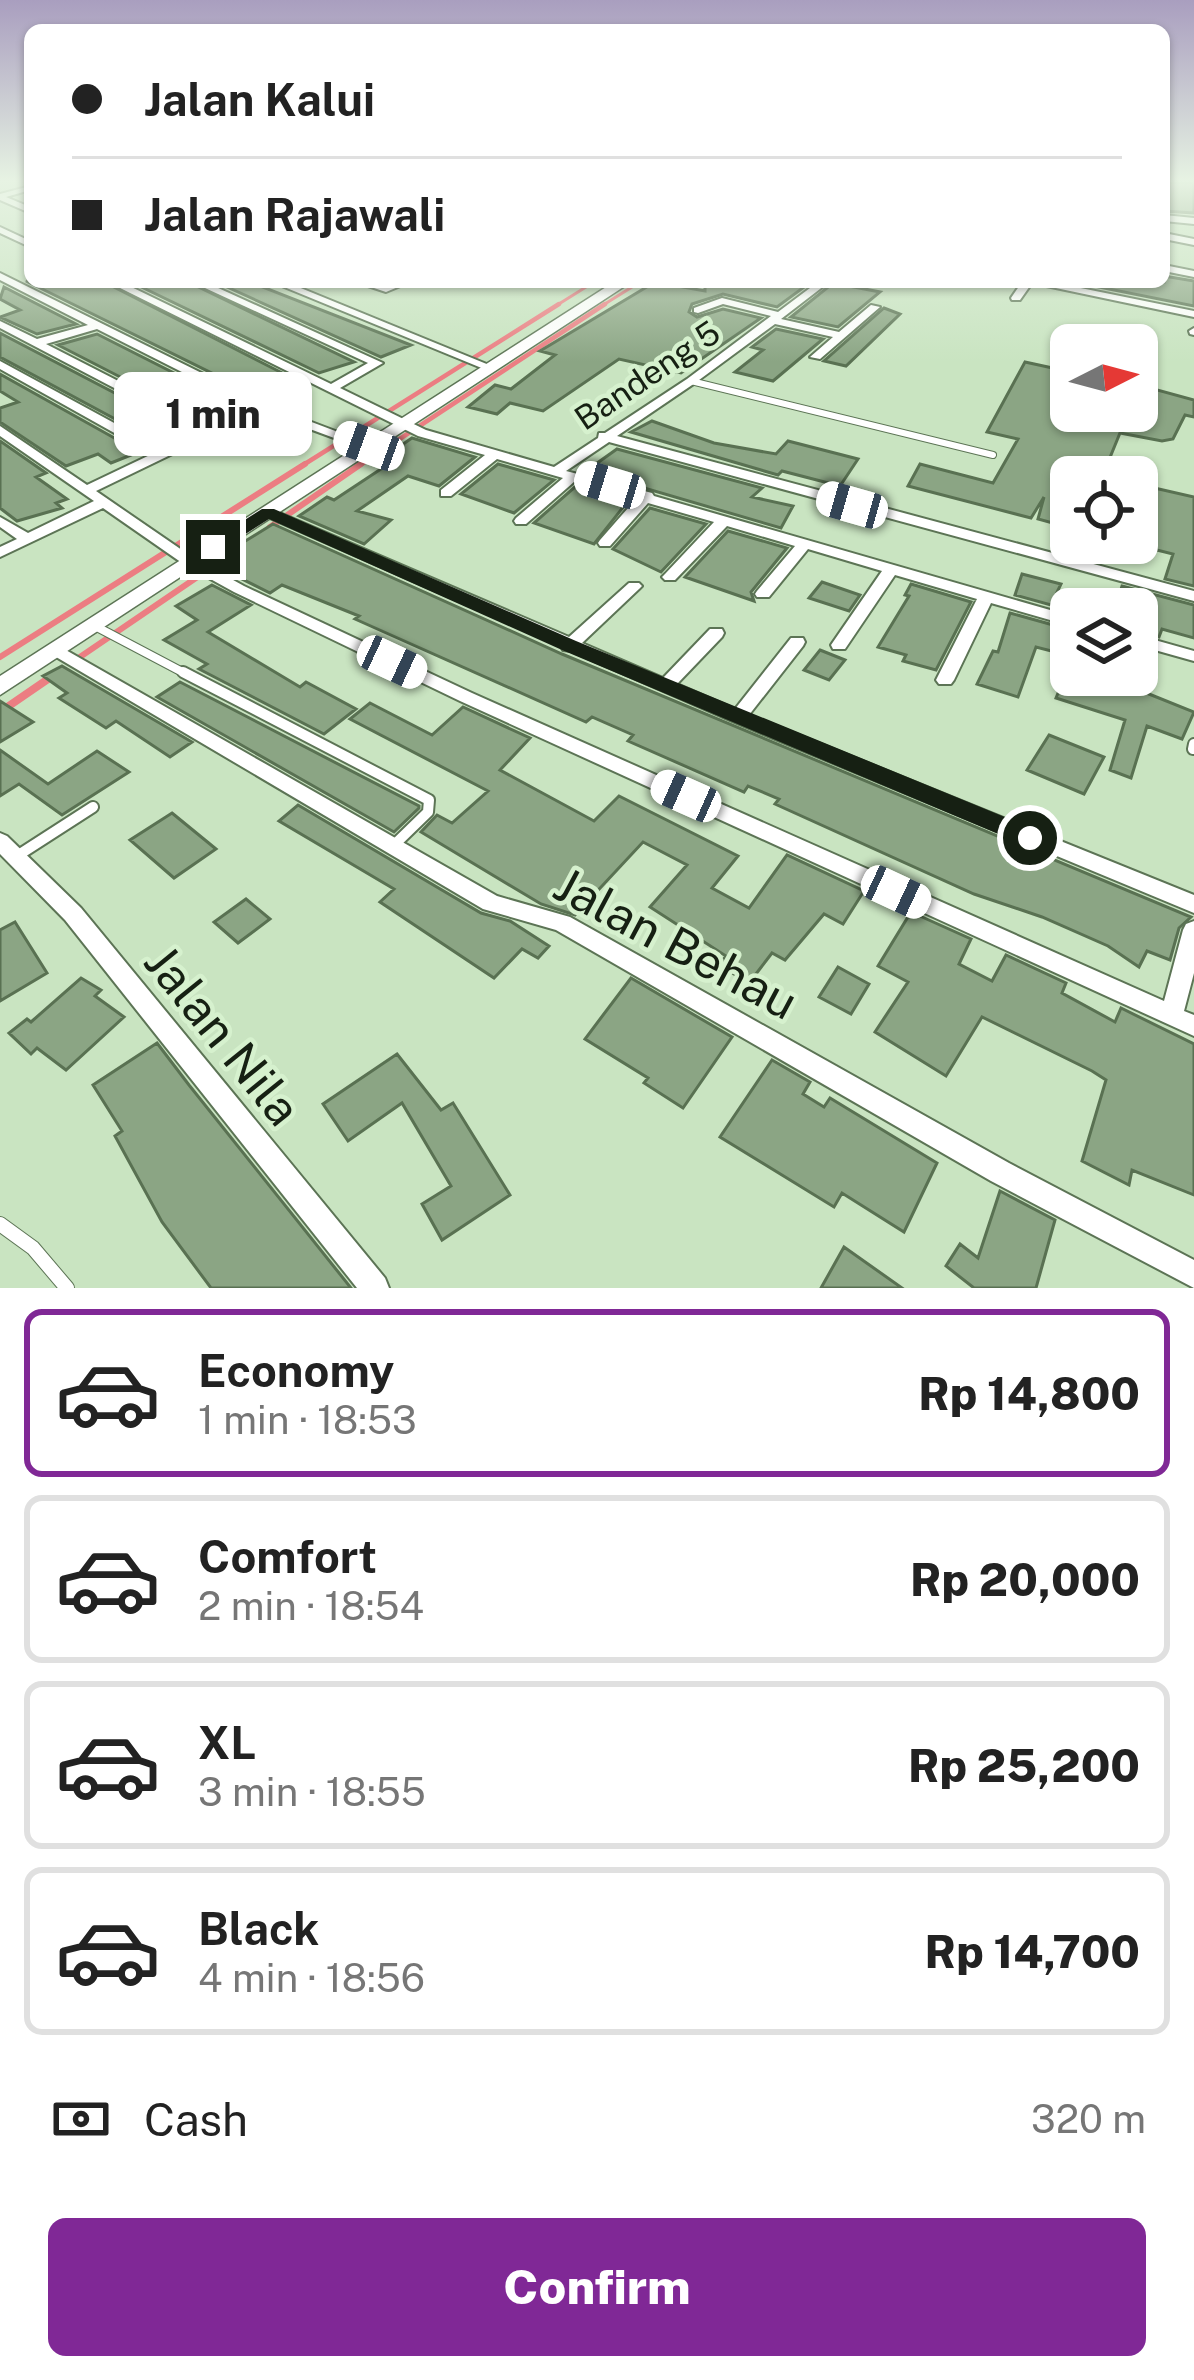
<!DOCTYPE html>
<meta charset="utf-8">
<style>
:root{--surface:#fff;--page:#f2f2f2;--text:#222;--muted:#767676;--line:#e0e0e0;--accent:#802896}
body{margin:0;font-family:"Public Sans",sans-serif;background:var(--page);color:var(--text);height:100vh;display:flex;flex-direction:column;font-size:45px;white-space:nowrap}
*{box-sizing:border-box;margin:0}
p{font-size:39px;color:var(--muted)}
.icon{flex:none;width:66px;height:66px;fill:none;stroke:currentColor;stroke-width:2;stroke-linecap:round;stroke-linejoin:round}
.map{position:relative;height:1288px;overflow:hidden}
.details{display:flex;flex-direction:column;background:var(--surface);flex:1}
.details>*{flex:none}
.guide{position:absolute;left:24px;top:24px;width:1146px;height:264px;border-radius:18px;box-shadow:0 3px 9px #0004;display:grid;align-content:center;height:264px;padding:0 48px;background:var(--surface)}
.needle{width:78px;rotate:84deg}
.fabs{position:absolute;left:1050px;top:324px;display:grid;gap:24px}
.fabs a{display:grid;place-items:center;width:108px;height:108px;border-radius:18px;background:var(--surface);box-shadow:0 3px 9px #0004;font-size:60px}
.end{position:absolute;width:54px;height:54px;margin:-27px;border:15px solid #162013;background:#fff;box-shadow:0 0 0 6px #fff}
.from{border-radius:50%}
.bubble{position:absolute;height:84px;border-radius:18px;background:var(--surface);box-shadow:0 3px 9px #0004;font-size:39px;font-weight:800;line-height:84px;text-align:center}
.car{position:absolute;width:36px;height:72px;margin:-36px -18px;border-radius:15px;box-shadow:0 0 9px 3px #0007;background:linear-gradient(#fff 24%,#345 0 40%,#fff 0 76%,#345 0 86%,#fff 0)}
.guide b{display:flex;align-items:center;gap:42px;height:114px;font-size:45px}
.guide b+b{border-top:3px solid var(--line)}
.guide i{width:30px;height:30px;background:var(--text)}
ul{padding:21px 0 0;list-style:none}
li{display:flex;align-items:center;gap:36px;height:168px;margin:0 24px 18px;padding:0 24px;border:6px solid var(--line);border-radius:18px}
li div{flex:1}
li b{display:block;font-size:45px}
li em{font-style:normal;font-weight:800}
li.on{border-color:var(--accent)}
li>.icon{width:108px;height:108px;stroke-width:1.5}
.pay{display:flex;align-items:center;gap:30px;height:132px;padding:0 48px;font-size:45px}
.pay p{margin-inline-start:auto}
.button{display:flex;gap:24px;margin-top:auto;padding:24px 48px}
.button a{flex:1;height:138px;border-radius:18px;background:var(--accent);color:#fff;font-size:48px;font-weight:800;line-height:138px;text-align:center}
.map>svg:first-child{display:block}
</style>
<div class="map">
<svg width="1194" height="1288" viewBox="0 0 1194 1288">
<rect width="100%" height="100%" fill="#c9e4c1"/>
<g fill="none" stroke-linecap="round" stroke-linejoin="round">
<path stroke="#ec7d82" stroke-width="3" d="M554,307L594,282
M600,307L640,282"/>
<path stroke="#ec7d82" stroke-width="4.5" d="M300,467L559,304
M357,467L605,304"/>
<path stroke="#ec7d82" stroke-width="6" d="M270,527L361,464
M0,657L305,464
M77,659L240,548"/>
<path stroke="#ec7d82" stroke-width="8" d="M0,712L51,677"/>
</g>
<path fill="#8ba584" stroke="#597152" stroke-width="3" d="M1164,182H1194V213L1164,211Z
M1164,276L1194,281V306L1074,282H1164Z
M26,281L104,282L296,380L258,396Z
M131,282H188L354,362L319,373Z
M216,282H250L411,345L381,357Z
M655,282L705,291V282H811L777,307L723,294L692,304L689,312L697,317L723,309L761,318L681,373L619,359L543,411L510,403L497,414L468,407L495,385L511,389L555,355L540,351Z
M833,283L880,292L838,327L791,317Z
M4,287L76,324L37,334L0,317L20,310L0,299Z
M884,308L900,314L846,366L824,361Z
M776,329L823,339L773,381L735,372L763,350L752,347Z
M0,333L174,424L166,428L173,432L156,441L0,357Z
M97,334L237,405V406L196,416L58,345Z
M1025,362L1071,372V411H1137L1143,386L1194,400V417L1185,415L1173,439L1162,441L1120,433L1102,477H1071V528L1038,519L1044,497L1031,518L908,486L920,464L993,483L1018,439L987,432Z
M0,374L134,449L127,452L131,455L111,463L98,454L66,466L0,422V408L18,402L0,391Z
M652,421L714,443L776,454L788,441L858,459L840,486L782,471L778,475L631,432Z
M412,438L475,457L439,486L408,476L357,511L391,520L364,544L299,516L327,497L334,500L390,463L380,460Z
M0,441L46,473L36,477L67,499L56,503L62,508L17,521L0,508Z
M617,449L762,488L752,497L793,506L781,528L586,471Z
M498,464L554,480L514,513L461,494Z
M1137,484L1194,497V586L1165,579L1173,554L1137,545Z
M576,486L628,501L594,544L534,523Z
M650,508L706,524L661,572L613,549Z
M273,524L562,654L1191,917L1179,928L1170,960L1147,951L1139,967L1108,946L1042,917L974,894L775,804L779,799L748,786L744,792L628,741L633,735L592,717L586,722L355,619L359,616L282,585L270,593L218,567L240,556L229,551Z
M728,531L787,548L751,592L754,601L685,577Z
M1022,574L1061,584L1051,605L1015,595Z
M822,582L860,595L849,611L809,598Z
M911,584L971,602L936,670L903,661L906,655L878,647L909,596L905,595Z
M212,585L251,605L208,632L300,687L306,682L356,709L324,734L199,669L207,664L164,640L197,620L176,606Z
M1122,586L1194,605V638L1162,629L1159,637L1137,631V609H1115Z
M1010,613L1071,630V656L1036,647L1018,697L977,684L993,651L998,652Z
M820,650L845,660L829,680L804,670Z
M1137,650L1154,655L1144,692L1194,712L1182,739L1147,726L1131,778L1110,770L1125,720L1056,698L1067,671L1104,682L1107,675H1137Z
M62,666L192,742L170,757L116,721L106,728L59,698L67,693L43,676Z
M180,682L419,806V808L394,832L157,697Z
M0,701L33,722L0,742Z
M370,703L432,735L463,707L530,738L500,770L594,821L619,796L738,856L712,888L749,908L787,855L864,891L843,924L824,914L785,960L772,953L749,983L719,965L726,956L650,907L687,865L643,842L575,915L541,904L421,832L437,815L452,823L488,791L350,719Z
M1049,735L1104,757L1084,794L1027,770Z
M0,750L48,784L97,751L129,772L62,815L19,784L0,796Z
M298,805L481,913L510,921L549,946L538,958L522,949L494,978L380,902L394,889L279,821Z
M172,813L216,849L174,878L130,840Z
M246,899L270,919L238,943L214,922Z
M911,912L971,939L959,964L992,981L1006,955L1066,983L1062,993L1115,1022L1121,1008L1194,1044V1195L1132,1170L1129,1185L1082,1161L1106,1080L1092,1071L982,1017L946,1076L875,1032L908,982L878,966Z
M15,922L47,973L0,1001V930Z
M838,967L869,984L851,1014L819,997Z
M81,978L101,990L95,996L124,1017L66,1070L37,1048L31,1054L9,1033L27,1019L31,1022Z
M631,978L732,1037L683,1108L644,1083L648,1078L585,1039Z
M157,1043L189,1085L351,1288H211L162,1222L115,1136L122,1131L93,1085Z
M397,1054L441,1110L453,1103L510,1195L442,1240L422,1204L451,1186L402,1103L348,1141L323,1104Z
M772,1060L810,1082L803,1094L824,1107L830,1098L937,1163L904,1232L842,1193L834,1207L720,1137Z
M1000,1191L1055,1220L1036,1288H974L946,1266L960,1244L978,1258Z
M844,1247L902,1288H821Z"/>
<g fill="none" stroke-linecap="round" stroke-linejoin="round">
<defs>
<path id="lane-far3" d="M691,381L993,455"/>
<path id="lane-far2" d="M95,626L188,675"/>
<path id="lane-far1" d="M183,672L429,800L428,812L393,846
M1193,749L1194,744
M17,856L93,807"/>
<path id="lane" d="M0,1224L33,1248L67,1288"/>
<path id="street" d="M30,186V190L6,197L30,207V213L0,200V194Z
M1164,215L1194,218V224L1164,221Z
M0,227L30,241V247L0,233Z
M1164,233L1194,239V245L1164,239Z
M1164,265L1194,271V277L1164,271Z
M0,273L264,404L375,446L369,450L364,449L261,411L96,491L195,559L244,586L472,693L1164,1001L1183,930L1186,924L1194,921V973L1184,1011L1194,1015V1036L460,701L234,592L185,565L103,508L0,557V547L17,539L0,527V517L28,533L94,501L0,436V426L87,485L152,454L0,369V361L162,449L198,432L0,328V321L37,339L88,325L0,280ZM97,329L251,407L208,427L46,344Z
M108,282H121L331,384L368,363L192,282H205L383,363L340,388L426,430L554,467L598,438L599,433H605L687,379L771,316L723,304L698,313L694,312V308L722,298L778,312L818,282H829L781,319L839,332L871,305L880,307L820,359L810,357L833,337L775,324L695,383L617,436L1194,591V601L609,442L566,471L652,493L654,496L1071,616V626L991,603L954,680L951,684H939L936,680L977,599L895,575L845,649H833L831,645L882,571L808,549L769,597H757L755,594L757,591L795,546L727,526L675,580H665L662,577L665,574L714,522L648,503L610,546H600L598,543L600,540L636,499L575,481L526,524H516L514,521L516,518L563,478L497,459L451,496H441V490L485,455L418,436Z
M272,282H286L494,367L484,369Z
M356,282L386,286L396,282H410L386,292Z
M1022,282H1051L1194,311V317L1032,283L1020,300H1012L1011,298Z
M1194,328V335L1190,334L1189,331Z
M268,508L569,637L629,583H639L642,586L639,589L582,643L663,678L710,629H722L724,633L722,637L677,684L735,709L791,638H803L805,642L803,646L749,715L1194,895V913L732,721L571,651L563,650L561,646L263,515V509Z
M1137,635L1194,651V661L1137,645Z
M57,645L497,896L570,917L1009,1163L1194,1260V1288L991,1181L556,930L483,909L51,654L49,650Z
M0,833L7,836L81,908L385,1278L389,1288H357L65,920L0,854Z"/>
<path id="secondary" d="M614,282H631L0,695V676Z"/>
</defs>
<use href="#lane-far3" stroke="#5c7455" stroke-width="8"/>
<use href="#lane-far2" stroke="#5c7455" stroke-width="10"/>
<use href="#lane-far1" stroke="#5c7455" stroke-width="14"/>
<use href="#lane" stroke="#5c7455" stroke-width="16"/>
<use href="#street" stroke="#5c7455" stroke-width="4"/>
<use href="#secondary" stroke="#5c7455" stroke-width="3"/>
<use href="#lane-far3" stroke="#fff" stroke-width="6"/>
<use href="#lane-far2" stroke="#fff" stroke-width="8"/>
<use href="#lane-far1" stroke="#fff" stroke-width="10"/>
<use href="#lane" stroke="#fff" stroke-width="14"/>
<use href="#street" fill="#fff" fill-rule="evenodd"/>
<use href="#secondary" fill="#fff" fill-rule="evenodd"/>
</g>
<linearGradient id="sky" x2="0" y2="1"><stop stop-color="#a99ebf"/><stop offset="0.5" stop-color="#e7f3e3"/><stop offset="1" stop-color="#e7f3e3" stop-opacity="0"/></linearGradient>
<rect width="1194" height="362" fill="url(#sky)"/>
<path fill="#162013" d="M262,509H274L576,641L1039,831L1042,838L1039,844H1022L562,650L269,519L219,551H207V544Z"/>
<g text-anchor="middle" dominant-baseline="central" stroke-width="9" stroke-linejoin="round" paint-order="stroke">
<g font-size="33" fill="#162013" stroke="#d6f1ce">
<text transform="translate(647 375) rotate(-34)">Bandeng 5</text>
</g>
<g font-size="48" fill="#162013" stroke="#d6f1ce">
<text transform="translate(676 943) rotate(28)">Jalan Behau</text>
<text transform="translate(223 1035) rotate(51)">Jalan Nila</text>
</g>
</g>
</svg>
<div class="fabs">
<a><svg class="needle" viewBox="-14 -14 28 28"><path d="M0-13l5 13h-10z" fill="#e53935"/><path d="M0 13l5-13h-10z" fill="#767676"/></svg></a>
<a><svg class="icon" aria-label="locate" viewBox="0 0 24 24"><circle cx="12" cy="12" r="6"/><path d="M12 2v4M12 18v4M2 12h4M18 12h4"/></svg></a>
<a><svg class="icon" aria-label="layers" viewBox="0 0 24 24"><path d="M12 4l9 5-9 5-9-5zM3 14l9 5 9-5"/></svg></a>
</div>
<i class="end from" style="left:1030px;top:838px"></i>
<i class="end" style="left:213px;top:547px"></i>
<div class="bubble" style="left:114px;top:372px;width:198px">1 min</div>
<i class="car" style="left:369px;top:446px;rotate:290deg"></i>
<i class="car" style="left:610px;top:485px;rotate:287deg"></i>
<i class="car" style="left:852px;top:505px;rotate:286deg"></i>
<i class="car" style="left:392px;top:662px;rotate:115deg"></i>
<i class="car" style="left:686px;top:796px;rotate:294deg"></i>
<i class="car" style="left:896px;top:892px;rotate:115deg"></i>
<div class="guide">
<b><i class="from"></i>Jalan Kalui</b>
<b><i></i>Jalan Rajawali</b>
</div>
</div>
<section class="details">
<ul>
<li class="on"><svg class="icon" aria-label="car" viewBox="0 0 24 24"><path d="M5 17H2v-5l4-1 3-4h7l3 4 3 1v5h-3M9 17h6M6 11h13"/><circle cx="7" cy="17" r="2"/><circle cx="17" cy="17" r="2"/></svg><div><b>Economy</b><p>1 min · 18:53</p></div><em>Rp 14,800</em></li>
<li><svg class="icon" aria-label="car" viewBox="0 0 24 24"><path d="M5 17H2v-5l4-1 3-4h7l3 4 3 1v5h-3M9 17h6M6 11h13"/><circle cx="7" cy="17" r="2"/><circle cx="17" cy="17" r="2"/></svg><div><b>Comfort</b><p>2 min · 18:54</p></div><em>Rp 20,000</em></li>
<li><svg class="icon" aria-label="car" viewBox="0 0 24 24"><path d="M5 17H2v-5l4-1 3-4h7l3 4 3 1v5h-3M9 17h6M6 11h13"/><circle cx="7" cy="17" r="2"/><circle cx="17" cy="17" r="2"/></svg><div><b>XL</b><p>3 min · 18:55</p></div><em>Rp 25,200</em></li>
<li><svg class="icon" aria-label="car" viewBox="0 0 24 24"><path d="M5 17H2v-5l4-1 3-4h7l3 4 3 1v5h-3M9 17h6M6 11h13"/><circle cx="7" cy="17" r="2"/><circle cx="17" cy="17" r="2"/></svg><div><b>Black</b><p>4 min · 18:56</p></div><em>Rp 14,700</em></li>
</ul>
<div class="pay"><svg class="icon" aria-label="cash" viewBox="0 0 24 24"><path d="M3 7h18v10H3z"/><circle cx="12" cy="12" r="2"/></svg>Cash<p>320 m</p></div>
<div class="button"><a>Confirm</a></div>
</section>
